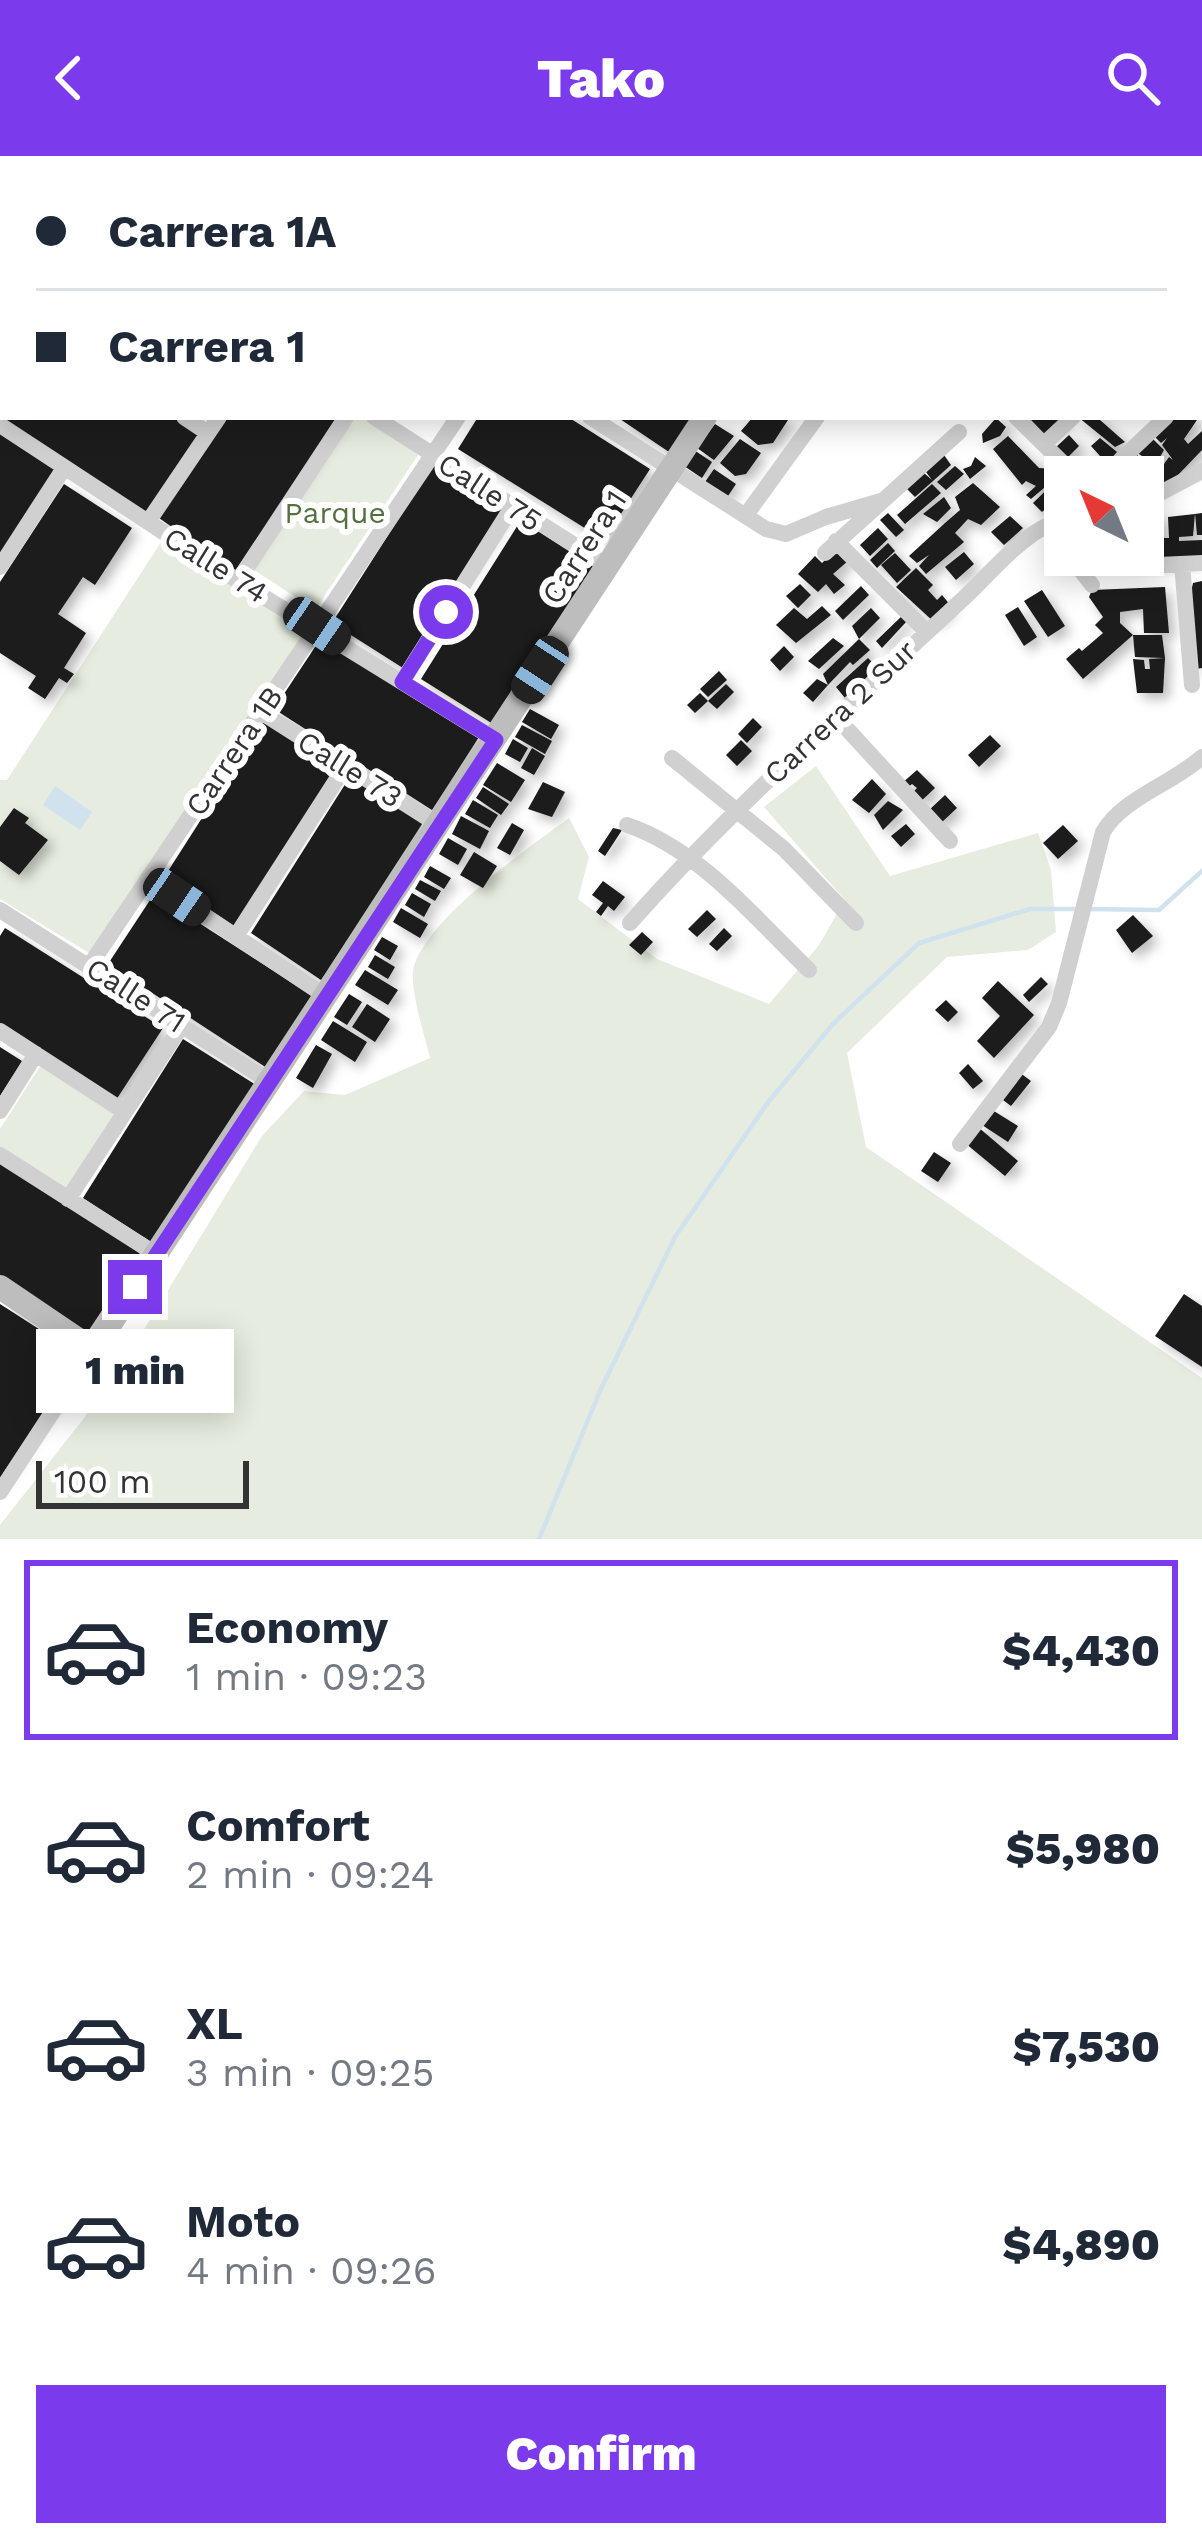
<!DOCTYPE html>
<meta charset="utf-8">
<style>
:root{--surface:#fff;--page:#f6f6f7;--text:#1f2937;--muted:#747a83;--line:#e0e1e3;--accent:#7c3aed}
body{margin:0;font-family:"Work Sans",sans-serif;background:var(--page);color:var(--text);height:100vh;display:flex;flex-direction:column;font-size:45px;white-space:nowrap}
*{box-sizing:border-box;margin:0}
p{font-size:39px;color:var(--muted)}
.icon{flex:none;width:66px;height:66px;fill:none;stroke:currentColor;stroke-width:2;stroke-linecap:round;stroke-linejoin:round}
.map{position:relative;height:1383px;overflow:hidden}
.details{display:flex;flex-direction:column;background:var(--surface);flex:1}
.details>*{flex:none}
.banner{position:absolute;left:0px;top:0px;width:1203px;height:264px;box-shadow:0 6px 30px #0003;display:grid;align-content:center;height:264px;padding:0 36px;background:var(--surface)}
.needle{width:78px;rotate:317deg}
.tools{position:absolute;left:1044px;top:300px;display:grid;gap:24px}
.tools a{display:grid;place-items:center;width:120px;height:120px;border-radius:0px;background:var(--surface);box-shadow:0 6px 30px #0003;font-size:60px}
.scale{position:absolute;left:36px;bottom:30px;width:213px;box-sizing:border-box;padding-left:12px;border:6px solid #333;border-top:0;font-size:33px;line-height:42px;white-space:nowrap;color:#333;-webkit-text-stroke:9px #fff;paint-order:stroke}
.end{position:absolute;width:54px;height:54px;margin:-27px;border:15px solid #7c3aed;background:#fff;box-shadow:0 0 0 6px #fff}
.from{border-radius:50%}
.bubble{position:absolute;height:84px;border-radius:0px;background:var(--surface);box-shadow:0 6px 30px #0003;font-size:39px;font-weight:800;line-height:84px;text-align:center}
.car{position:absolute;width:36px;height:72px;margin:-36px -18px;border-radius:15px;box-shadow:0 0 9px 3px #0007;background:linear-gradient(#222 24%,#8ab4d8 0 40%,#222 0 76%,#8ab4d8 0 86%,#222 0)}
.banner b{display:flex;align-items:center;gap:42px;height:114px;font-size:45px}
.banner b+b{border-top:3px solid var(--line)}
.banner i{width:30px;height:30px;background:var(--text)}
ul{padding:21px 0 0;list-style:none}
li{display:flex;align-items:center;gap:36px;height:180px;margin:0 24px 18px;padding:0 12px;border:6px solid transparent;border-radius:0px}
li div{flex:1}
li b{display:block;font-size:45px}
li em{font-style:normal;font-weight:800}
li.current{border-color:var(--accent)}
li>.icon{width:108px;height:108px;stroke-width:1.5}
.button{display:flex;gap:24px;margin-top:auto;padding:24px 36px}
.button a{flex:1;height:138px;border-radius:0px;background:var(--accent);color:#fff;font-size:48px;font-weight:800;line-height:138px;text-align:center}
header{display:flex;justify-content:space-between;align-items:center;height:156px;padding:0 36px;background:var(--accent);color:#fff;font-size:54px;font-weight:800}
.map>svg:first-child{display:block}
</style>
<header><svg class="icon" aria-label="back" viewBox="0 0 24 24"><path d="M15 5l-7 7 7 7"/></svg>Tako<svg class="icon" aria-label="search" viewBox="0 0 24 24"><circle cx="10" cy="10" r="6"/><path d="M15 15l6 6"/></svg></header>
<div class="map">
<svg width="1202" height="1383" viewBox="0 0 1202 1383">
<defs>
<filter id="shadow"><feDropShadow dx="6" dy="6" stdDeviation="6" flood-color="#0004"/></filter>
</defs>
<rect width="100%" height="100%" fill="#fff"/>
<path fill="#e6ecdf" d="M354,261H361L418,299L315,454L253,413Z
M163,383L309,476L89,797L0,743V624H7Z
M816,610L890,720L1038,677L1051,714L1056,776L1028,794L947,801L847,897L866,991L1202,1222V1383H0V1369L110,1229L262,980L304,935L345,939L430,902C425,881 408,828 414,810C429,761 527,693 569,662L589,701L578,743L657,803L769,848L819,789L845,744L764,651Z
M43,906L118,955L65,1035L0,993V973Z"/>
<path fill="#cfe2ee" d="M55,630L92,656L80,674L43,649Z"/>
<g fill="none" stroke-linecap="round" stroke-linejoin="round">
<path stroke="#cfe2ee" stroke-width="4.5" d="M1087,753L1159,754L1202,715
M539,1383L600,1235L675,1081L769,945L833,868L919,787L1030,753H1075"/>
</g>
<path fill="#1a1a1a" filter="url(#shadow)" d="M0,261H174L200,279L148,358Z
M226,261H340L235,415L159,362Z
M478,261H568L650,313L604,384L458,293Z
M617,261H697L672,298Z
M753,261H783L788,264L773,287L758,289L741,275Z
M1034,261H1068L1046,280L1031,264Z
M1078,261H1103L1100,264L1125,286L1115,291Z
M1171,261H1199L1184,283L1188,288L1202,275V294L1176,321L1156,332L1143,323L1151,310L1145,302L1136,296L1140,305L1132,315L1122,307L1151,281L1164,294L1160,301L1164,308L1169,301L1173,304L1162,289L1167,282L1161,287L1153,279Z
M996,262L1006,271L1000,280L983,287L982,278Z
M715,268L734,280L714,304L697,292Z
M0,274L57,310L0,399Z
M1069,279L1079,290L1064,305L1053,294Z
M1008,280L1039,312L1054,313L1059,319L1031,343L1026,339L1036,330L1026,325L1022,329L993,293Z
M1100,282L1117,296L1103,312L1095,304L1100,300L1091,290Z
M740,283L761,297L746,318L735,320L720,307Z
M694,294L712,306L702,322L684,310Z
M944,299L951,309L915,341L907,333L924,317L932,324L926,316Z
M975,301L986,310L970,323L963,313L971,310Z
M433,309L505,355L403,512L332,467Z
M955,310L964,318L946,334L937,326Z
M714,313L736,328L728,340L705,326Z
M1065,316V349L1059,354L1052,347L1042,356L1033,347Z
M973,327L1000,351L981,369L968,363L955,377L945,367L960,354L955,341Z
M64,328L132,372L95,429L83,421L58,458L86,477L64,512L74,518L67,527L59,522L45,543L28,532L36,520L0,497V426Z
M932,328L941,337L905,368L897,359Z
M944,341L951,352L937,366L923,358Z
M888,357L904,374L896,381L880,364Z
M1202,357V379H1197L1195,358L1193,380L1179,381V385L1202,384V404L1140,406L1143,360L1160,359V382H1169L1168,361L1195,358Z
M1010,360L1023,372L1004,389L991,376Z
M521,364L593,410L493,568L421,523Z
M945,367L964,386L926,418L919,410L929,399L917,407L909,400Z
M878,372L888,383L870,400L860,389Z
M888,387L895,395L877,412L870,404Z
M837,393L849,404L833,418L845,429L834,438L826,428L818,436L798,418L815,400L822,407Z
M964,396L974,408L956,424L945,411Z
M895,397L911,414L897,427L881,409Z
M916,412L933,429L928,434L937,444L942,439L951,450L934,466L896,431Z
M1202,425V512L1196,513L1191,436L1193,427Z
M800,428L811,439L798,452L786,440Z
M861,430L869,439L843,464L835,455Z
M1165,431L1169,477H1144L1143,453L1120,456V467L1133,479L1083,523L1066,503L1079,492L1082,495L1103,477L1095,469L1103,461L1089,441L1092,434Z
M1042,434L1065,470L1048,481L1024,445Z
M822,450L831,459L796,487L776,469L794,452L807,463Z
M1018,451L1037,481L1024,490L1005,459Z
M871,452L880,462L859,483L870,494L853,509L850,506L828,529L823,518L859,483L852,470Z
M903,459L907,465L882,492L876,485Z
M1133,479H1162L1165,502L1135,501Z
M321,482L479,581L432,654L274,553Z
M833,482L844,490L819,513L808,505Z
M784,490L794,501L780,515L770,504Z
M868,502L878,512L845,542L836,531Z
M1165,502L1163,537H1137L1133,503L1144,504L1145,513H1150L1149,503Z
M719,515L727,524L708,541L700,533Z
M817,523L828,529L813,546L803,537Z
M726,528L734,536L717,553L708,545L695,557L687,549L700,537L708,545Z
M530,553L559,569L551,583L522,566Z
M753,562L762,571L747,587L738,578Z
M264,565L336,611L234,770L163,723Z
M522,569L552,585L545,598L515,581Z
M990,579L1001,590L979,611L968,599Z
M513,583L528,592L520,606L505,598Z
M741,584L752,595L737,610L726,599Z
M532,592L545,600L534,619L521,612Z
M497,607L525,624L511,646L483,629Z
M917,614L935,632L918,648L910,639L917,632L912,628L906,633L901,628Z
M351,619L424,665L321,824L251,777Z
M872,623L886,638L869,657L852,644Z
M543,626L565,636L552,661L528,653Z
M483,631L509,648L501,659L476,642Z
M945,639L957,652L940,668L926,657Z
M473,644L498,659L490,672L465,658Z
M888,645L903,654L883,674L874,659Z
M14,652L29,662L25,667L48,684L19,719L0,705V671Z
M461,660L489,675L480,693L452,678Z
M512,667L524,674L510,699L497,692Z
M906,668L915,678L901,691L891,680Z
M1063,669L1078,685L1058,703L1043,687Z
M613,672L622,674L605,700L598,695Z
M448,682L467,693L458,709L439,698Z
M474,696L497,710L483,732L460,719Z
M430,710L451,722L444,733L424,721Z
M420,724L441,735L435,745L415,733Z
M603,725L625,741L614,755L608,750L601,760L596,756L603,747L592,739Z
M412,737L431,748L424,761L405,749Z
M154,738L314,841L267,912L108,808Z
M401,752L428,768L420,782L393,766Z
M707,754L716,763L697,781L688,773Z
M1133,759L1153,780L1132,797L1116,774Z
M5,772L163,872L116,944L0,869V780Z
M724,772L732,780L717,795L709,788Z
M642,776L653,786L641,799L629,789Z
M382,781L398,790L390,804L374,794Z
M375,799L395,811L388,823L368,811Z
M365,814L398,834L388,849L355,829Z
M1041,821L1048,828L1029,846L1023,839Z
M998,825L1034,859L994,902L977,885L1000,860L982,842Z
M349,838L362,846L347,869L334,861Z
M946,844L958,856L948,866L935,854Z
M367,848L390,863L375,886L352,871Z
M333,865L367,886L355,906L321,884Z
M183,883L256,929L153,1087L83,1042Z
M316,889L332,898L313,932L296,922Z
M0,891L22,905L0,940Z
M968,908L983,925L973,933L959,917Z
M1019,916L1031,925L1011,950L999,941Z
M989,952L1018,970L1008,986L979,967Z
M978,971L1018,1005L1005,1020L965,987Z
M934,996L951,1007L938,1026L921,1015Z
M0,1005L140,1097L87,1177L0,1119Z
M1184,1138L1202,1150V1211L1155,1180Z
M0,1148L81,1200L0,1322Z"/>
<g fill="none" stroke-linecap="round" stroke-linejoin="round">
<path stroke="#d0d0d0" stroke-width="16" d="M185,0L190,3
M460,0L464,3
M134,3L136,0
M266,3L268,0
M381,3L383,0
M544,3L545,0
M652,3L654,0
M760,3L762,0
M947,3L949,0
M0,14L3,16
M1200,94L1202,95
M0,208L3,204
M184,261L208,277
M374,261L607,410
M590,261L766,373L786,378L826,361L881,345
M1016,261L1077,321
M0,269L238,425L496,584
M1044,288L1073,261
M1103,321L1166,261
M1143,346L1202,315
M746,359L817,261
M148,366L219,261
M836,385L926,475
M825,397L959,276
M1069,399L1092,429
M1182,408L1192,529
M0,411L64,312
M1116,411L1202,407
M238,425L346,261
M402,526L512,351
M261,556L440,670
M837,562L950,685
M672,602L784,693L856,767
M627,669C699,693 756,763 809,814
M148,722L327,841
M0,754L270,926
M630,767C733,650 851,548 965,441C994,414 1026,372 1065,363
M236,780L346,609
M90,809L458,261
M0,875L125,956
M0,955L36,898
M960,988L1049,871L1059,847L1103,676C1123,642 1172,628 1202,601
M0,999L157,1099
M68,1043L182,869
M0,1336L93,1194"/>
<path stroke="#bdbdbd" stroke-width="24" d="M627,0L632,3
M874,3L876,0
M0,1131L93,1194L705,261"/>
</g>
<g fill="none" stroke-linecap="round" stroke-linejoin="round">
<path stroke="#7c3aed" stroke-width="15" d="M135,1131L496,584L402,526L446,456"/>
</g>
<g text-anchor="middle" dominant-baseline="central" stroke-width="12" stroke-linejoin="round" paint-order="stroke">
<g font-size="30" fill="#333" stroke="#fff">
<text transform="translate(490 336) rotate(33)">Calle 75</text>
<text transform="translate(584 391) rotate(-57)">Carrera 1</text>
<text transform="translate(216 409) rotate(32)">Calle 74</text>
<text transform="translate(840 556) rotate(-43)">Carrera 2 Sur</text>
<text transform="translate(234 595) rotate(-56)">Carrera 1B</text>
<text transform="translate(350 613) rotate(32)">Calle 73</text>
<text transform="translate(136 839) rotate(33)">Calle 71</text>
</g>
<g font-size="30" fill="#56703f" stroke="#fff">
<text x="335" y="356">Parque</text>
</g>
</g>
</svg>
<div class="tools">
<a><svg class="needle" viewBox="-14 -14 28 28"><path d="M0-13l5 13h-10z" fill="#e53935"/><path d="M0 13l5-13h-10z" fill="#747a83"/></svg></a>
</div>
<div class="scale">100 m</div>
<i class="end from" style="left:446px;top:456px"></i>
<i class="end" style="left:135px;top:1131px"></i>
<div class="bubble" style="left:36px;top:1173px;width:198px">1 min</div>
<i class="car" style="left:317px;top:470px;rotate:124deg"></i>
<i class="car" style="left:540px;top:514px;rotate:213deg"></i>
<i class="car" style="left:177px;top:741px;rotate:124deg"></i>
<div class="banner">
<b><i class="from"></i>Carrera 1A</b>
<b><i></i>Carrera 1</b>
</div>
</div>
<section class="details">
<ul>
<li class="current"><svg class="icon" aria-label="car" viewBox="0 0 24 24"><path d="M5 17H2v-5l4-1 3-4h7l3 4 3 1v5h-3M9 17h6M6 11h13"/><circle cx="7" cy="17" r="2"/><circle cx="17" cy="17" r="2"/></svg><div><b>Economy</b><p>1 min · 09:23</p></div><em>$4,430</em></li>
<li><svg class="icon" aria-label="car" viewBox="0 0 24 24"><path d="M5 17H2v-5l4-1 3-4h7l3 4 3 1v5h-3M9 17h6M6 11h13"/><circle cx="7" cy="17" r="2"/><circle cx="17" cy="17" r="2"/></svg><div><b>Comfort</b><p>2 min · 09:24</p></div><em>$5,980</em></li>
<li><svg class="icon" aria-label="car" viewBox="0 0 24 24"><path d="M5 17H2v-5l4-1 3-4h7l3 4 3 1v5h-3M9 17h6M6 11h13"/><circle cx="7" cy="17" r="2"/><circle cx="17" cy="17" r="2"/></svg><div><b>XL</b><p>3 min · 09:25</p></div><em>$7,530</em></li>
<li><svg class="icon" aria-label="car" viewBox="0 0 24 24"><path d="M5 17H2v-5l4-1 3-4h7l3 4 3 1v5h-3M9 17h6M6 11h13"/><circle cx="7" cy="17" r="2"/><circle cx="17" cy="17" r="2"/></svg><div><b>Moto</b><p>4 min · 09:26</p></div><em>$4,890</em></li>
</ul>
<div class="button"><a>Confirm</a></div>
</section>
